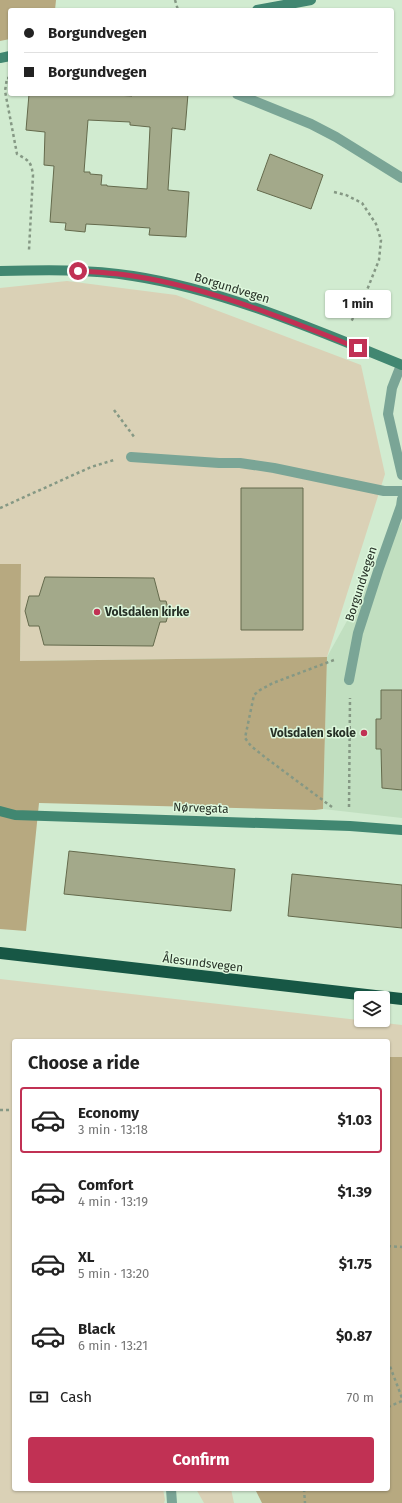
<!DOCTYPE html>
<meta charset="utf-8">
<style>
:root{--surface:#fff;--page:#f2f2f2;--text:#222;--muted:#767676;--line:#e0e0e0;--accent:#c13154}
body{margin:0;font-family:"Fira Sans",sans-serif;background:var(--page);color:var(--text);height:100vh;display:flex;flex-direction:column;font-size:15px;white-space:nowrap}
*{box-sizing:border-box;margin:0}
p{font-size:13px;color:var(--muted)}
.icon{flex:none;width:22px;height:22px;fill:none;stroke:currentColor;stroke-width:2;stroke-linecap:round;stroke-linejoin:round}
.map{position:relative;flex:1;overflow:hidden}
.panel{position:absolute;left:12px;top:1039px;width:378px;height:452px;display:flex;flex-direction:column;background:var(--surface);border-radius:4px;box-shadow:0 1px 3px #0004}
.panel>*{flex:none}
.guide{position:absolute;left:8px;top:8px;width:386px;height:88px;border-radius:4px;box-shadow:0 1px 3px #0004;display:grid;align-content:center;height:88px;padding:0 16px;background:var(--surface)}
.controls{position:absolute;left:354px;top:991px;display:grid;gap:8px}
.controls a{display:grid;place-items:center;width:36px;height:36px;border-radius:4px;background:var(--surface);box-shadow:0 1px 3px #0004;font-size:20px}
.end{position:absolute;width:18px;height:18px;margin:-9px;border:5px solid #c13154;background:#fff;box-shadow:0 0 0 2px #fff}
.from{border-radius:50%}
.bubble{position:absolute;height:28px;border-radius:4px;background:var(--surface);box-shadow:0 1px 3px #0004;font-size:13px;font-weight:700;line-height:28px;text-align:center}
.guide b{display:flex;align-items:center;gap:14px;height:38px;font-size:15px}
.guide b+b{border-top:1px solid var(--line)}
.guide i{width:10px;height:10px;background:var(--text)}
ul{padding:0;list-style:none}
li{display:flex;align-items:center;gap:12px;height:66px;margin:0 8px 6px;padding:0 8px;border:2px solid transparent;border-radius:4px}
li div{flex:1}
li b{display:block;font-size:15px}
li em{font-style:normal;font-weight:700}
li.selected{border-color:var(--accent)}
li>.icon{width:36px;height:36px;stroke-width:1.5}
h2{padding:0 16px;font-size:18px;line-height:48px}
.pay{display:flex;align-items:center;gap:10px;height:44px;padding:0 16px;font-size:15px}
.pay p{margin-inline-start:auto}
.action{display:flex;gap:8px;margin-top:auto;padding:8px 16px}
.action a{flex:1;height:46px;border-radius:4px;background:var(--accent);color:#fff;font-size:16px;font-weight:700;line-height:46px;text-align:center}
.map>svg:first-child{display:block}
</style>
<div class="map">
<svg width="402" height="1503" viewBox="0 0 402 1503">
<rect width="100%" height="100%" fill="#d1ebd0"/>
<path fill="#c1dfc0" d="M402,522V818L323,809L327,657Z"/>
<path fill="#dad1b6" d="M67,281L176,295L361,365L385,474L327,657L20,661L21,564H0V288Z
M0,979L402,1025V1057H388V1041H14V1489H163L165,1500L164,1503H0Z
M196,1489H231L234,1503H204Z"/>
<path fill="#b7a980" d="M0,0H56L55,10H10V39L0,41Z
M0,564H21L20,661L327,657L323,809L315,810L39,803L26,931L0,929Z
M388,1057H402V1503H262L255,1489H388Z"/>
<path fill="#a3a98a" stroke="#646a4c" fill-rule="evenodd" d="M29,94H99L132,96V94H188L185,130L172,128L168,190L189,192L186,237L149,235L150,228L104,225L86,224L85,232L65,230L66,223L50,222L54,166L44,165L45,132L26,130ZM88,120L130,122V125L150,127L147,189L107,186V185H101L102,175L90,174V172H84Z
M270,154L323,175L311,209L257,190Z
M241,488H303V630H241Z
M45,577L154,578L160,601H166L169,612L166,622H160L153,646L44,645L39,626H29L25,611L29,596H39Z
M381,690H402V790L382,788L381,749H376V719H381Z
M69,851L235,869L231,911L64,894Z
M292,874L402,885V928L288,916Z"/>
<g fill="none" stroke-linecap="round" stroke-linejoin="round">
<path stroke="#859884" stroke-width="2.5" stroke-dasharray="3 3" stroke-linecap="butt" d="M175,0L178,10
M10,78H7L5,91L17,154C29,161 31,161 33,175L29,250
M334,192L346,195L362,203L376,224L381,240L379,260L365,295L351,322
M114,410L135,438
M0,508L91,467L114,460
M332,807L266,758L251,746L245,738L254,695L260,690L273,683L334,660
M349,807L350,698
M0,1110H14
M388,1246L402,1247
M388,1361L402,1398
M388,1407L402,1401
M304,1489L305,1503"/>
<path stroke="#7aa596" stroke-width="10" d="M171,1489L172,1503"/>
<path stroke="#7aa596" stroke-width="10" d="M237,94L311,124L336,137L402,178
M401,365L392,388L388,414L402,475
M131,457L219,463H240L274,468L384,491H402
M349,680L358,633L379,568L401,506L402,499"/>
<path stroke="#418771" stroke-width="10" d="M257,10L311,0
M0,58L10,56
M0,271C44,270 89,269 133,276C224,290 316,330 402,365
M0,811L15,815L350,826L402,830"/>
<path stroke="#175745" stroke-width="12" d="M0,953L402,999"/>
</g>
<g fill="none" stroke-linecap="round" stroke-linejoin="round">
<path stroke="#c13154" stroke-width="5" d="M78,271C97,272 115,273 133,276C211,288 285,319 358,348"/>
</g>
<g fill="#c13154" stroke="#def8dd" stroke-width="1.5">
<circle cx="97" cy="612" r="4"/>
<circle cx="364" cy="733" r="4"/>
</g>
<g text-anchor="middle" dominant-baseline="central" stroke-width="3" stroke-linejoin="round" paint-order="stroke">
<g font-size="12" fill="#263026" stroke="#def8dd">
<text transform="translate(232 288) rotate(17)">Borgundvegen</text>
<text transform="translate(361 584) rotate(-72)">Borgundvegen</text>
<text transform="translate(201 808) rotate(2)">Nørvegata</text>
<text transform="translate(203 963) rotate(7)">Ålesundsvegen</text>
</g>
<g font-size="12" font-weight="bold" fill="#263026" stroke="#def8dd" text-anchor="start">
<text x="105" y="612">Volsdalen kirke</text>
<text x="356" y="733" text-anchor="end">Volsdalen skole</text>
</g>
</g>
</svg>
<div class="controls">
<a><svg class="icon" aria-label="layers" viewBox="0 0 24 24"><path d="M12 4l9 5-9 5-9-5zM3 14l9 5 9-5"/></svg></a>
</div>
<i class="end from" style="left:78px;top:271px"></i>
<i class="end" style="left:358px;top:348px"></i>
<div class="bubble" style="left:325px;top:290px;width:66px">1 min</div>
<div class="guide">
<b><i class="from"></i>Borgundvegen</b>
<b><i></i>Borgundvegen</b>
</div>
<section class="panel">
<h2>Choose a ride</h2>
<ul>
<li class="selected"><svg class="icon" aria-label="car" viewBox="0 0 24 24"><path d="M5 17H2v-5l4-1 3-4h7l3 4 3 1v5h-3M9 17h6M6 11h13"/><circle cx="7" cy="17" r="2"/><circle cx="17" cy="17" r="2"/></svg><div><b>Economy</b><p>3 min · 13:18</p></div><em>$1.03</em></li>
<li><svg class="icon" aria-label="car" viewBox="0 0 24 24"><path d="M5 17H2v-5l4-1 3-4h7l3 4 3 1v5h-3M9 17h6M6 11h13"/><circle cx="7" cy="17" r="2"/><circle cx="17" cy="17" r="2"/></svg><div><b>Comfort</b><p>4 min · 13:19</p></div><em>$1.39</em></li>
<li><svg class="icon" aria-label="car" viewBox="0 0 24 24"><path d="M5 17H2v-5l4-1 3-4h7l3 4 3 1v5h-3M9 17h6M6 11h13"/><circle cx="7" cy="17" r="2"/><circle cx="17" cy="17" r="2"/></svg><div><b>XL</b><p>5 min · 13:20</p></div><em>$1.75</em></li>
<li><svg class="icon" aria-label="car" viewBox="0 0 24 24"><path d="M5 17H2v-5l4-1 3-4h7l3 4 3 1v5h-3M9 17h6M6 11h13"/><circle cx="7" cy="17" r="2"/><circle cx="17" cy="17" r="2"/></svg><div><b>Black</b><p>6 min · 13:21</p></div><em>$0.87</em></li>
</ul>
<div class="pay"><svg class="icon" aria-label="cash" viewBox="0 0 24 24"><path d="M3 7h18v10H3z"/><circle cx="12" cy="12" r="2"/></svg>Cash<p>70 m</p></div>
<div class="action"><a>Confirm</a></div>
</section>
</div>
